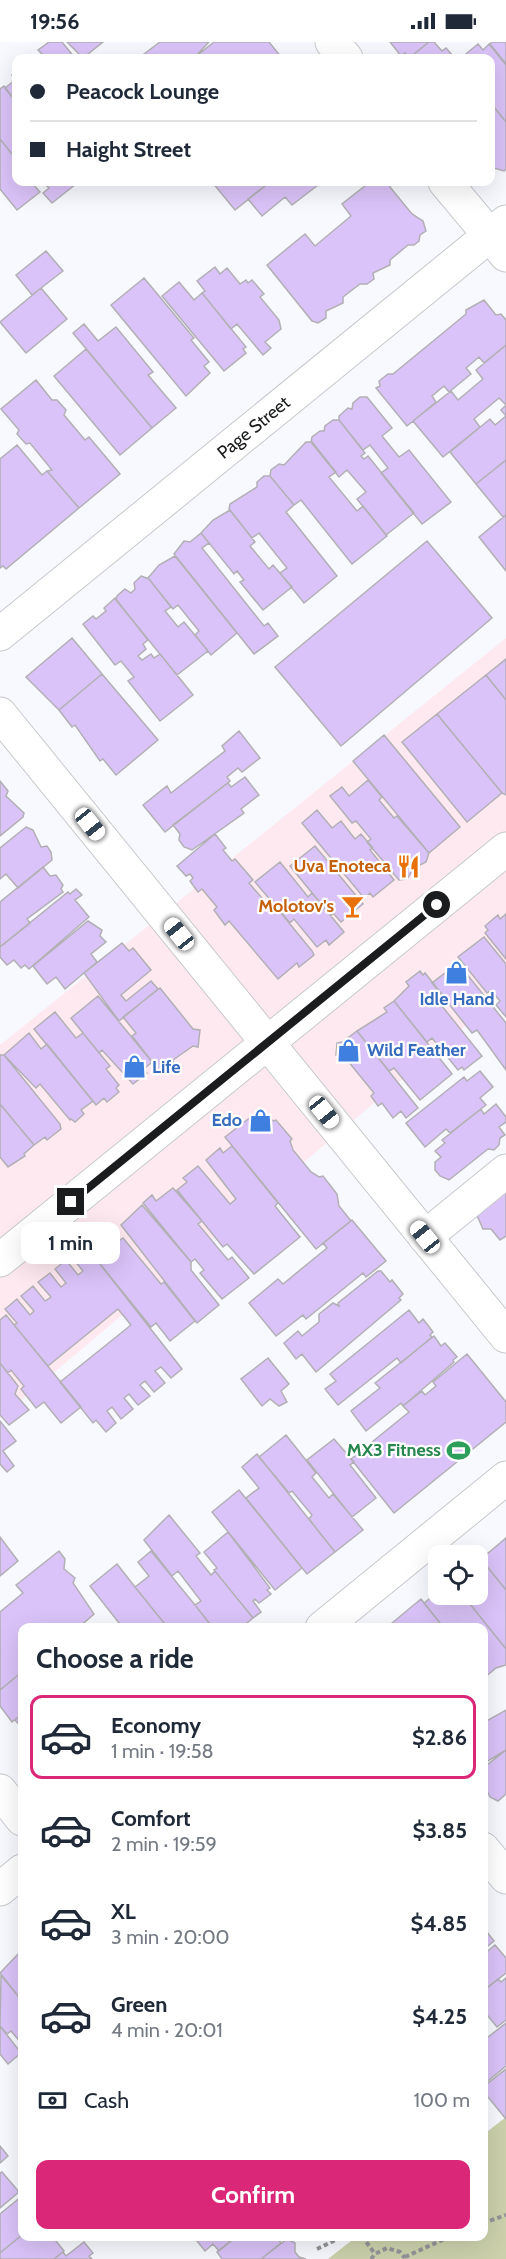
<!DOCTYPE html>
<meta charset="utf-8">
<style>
:root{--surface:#fff;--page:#f6f6f7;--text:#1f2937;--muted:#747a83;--line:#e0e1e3;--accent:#db2777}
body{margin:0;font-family:Cabin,sans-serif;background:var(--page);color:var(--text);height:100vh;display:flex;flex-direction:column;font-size:22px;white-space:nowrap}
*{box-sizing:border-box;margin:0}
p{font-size:20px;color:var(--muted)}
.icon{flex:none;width:33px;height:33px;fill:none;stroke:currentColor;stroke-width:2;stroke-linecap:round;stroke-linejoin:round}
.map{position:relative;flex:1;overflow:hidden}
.sheet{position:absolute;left:18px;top:1581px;width:470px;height:618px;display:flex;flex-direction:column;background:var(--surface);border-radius:12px;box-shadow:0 6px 24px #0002}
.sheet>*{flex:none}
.hud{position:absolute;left:12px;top:12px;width:483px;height:132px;border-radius:12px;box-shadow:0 6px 24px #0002;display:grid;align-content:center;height:132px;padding:0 18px;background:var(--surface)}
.fabs{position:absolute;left:428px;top:1503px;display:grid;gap:12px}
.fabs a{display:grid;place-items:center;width:60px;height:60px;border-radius:12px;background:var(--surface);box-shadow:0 6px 24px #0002;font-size:30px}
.end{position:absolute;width:27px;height:27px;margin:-14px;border:8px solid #1b1c1d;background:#fff;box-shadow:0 0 0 3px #fff}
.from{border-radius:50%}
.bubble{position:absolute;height:42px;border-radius:12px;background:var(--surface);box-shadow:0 6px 24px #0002;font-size:20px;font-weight:700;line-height:42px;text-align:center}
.car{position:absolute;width:18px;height:36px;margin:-18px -9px;border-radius:8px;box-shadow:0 0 4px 2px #0007;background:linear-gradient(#fff 24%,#345 0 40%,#fff 0 76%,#345 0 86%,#fff 0)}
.hud b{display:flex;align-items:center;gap:21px;height:57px;font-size:22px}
.hud b+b{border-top:2px solid var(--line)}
.hud i{width:15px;height:15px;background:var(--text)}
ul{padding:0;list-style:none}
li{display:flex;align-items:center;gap:18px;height:84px;margin:0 12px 9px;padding:0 6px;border:3px solid transparent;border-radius:12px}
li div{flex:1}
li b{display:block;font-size:22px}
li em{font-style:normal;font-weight:700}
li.active{border-color:var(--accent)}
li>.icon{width:54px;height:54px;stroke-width:1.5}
h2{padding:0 18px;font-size:27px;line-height:72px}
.pay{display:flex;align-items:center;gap:15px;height:66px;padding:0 18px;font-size:22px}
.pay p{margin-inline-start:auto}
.primary-button{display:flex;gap:12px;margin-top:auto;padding:12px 18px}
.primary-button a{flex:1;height:69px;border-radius:12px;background:var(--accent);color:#fff;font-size:24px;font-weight:700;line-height:69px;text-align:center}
.status{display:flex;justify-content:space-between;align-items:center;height:42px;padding:0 30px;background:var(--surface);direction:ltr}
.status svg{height:16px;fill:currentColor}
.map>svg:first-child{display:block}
</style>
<div class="status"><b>19:56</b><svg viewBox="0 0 49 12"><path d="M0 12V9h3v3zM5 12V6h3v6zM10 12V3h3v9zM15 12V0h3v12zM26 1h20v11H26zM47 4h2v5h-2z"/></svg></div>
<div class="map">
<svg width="506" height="2217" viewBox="0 0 506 2217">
<rect width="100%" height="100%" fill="#f7f9fe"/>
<path fill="#fee9f0" d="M506,596V950L0,1376V1003Z"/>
<path fill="#ccd1ac" d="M506,2075V2217H328L356,2195L483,2194V2093Z"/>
<path fill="#dac3f8" stroke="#b2b0b5" stroke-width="1.5" d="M49,0H62L75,16H37L42,12L38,8Z
M67,0H103L83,16Z
M160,0H209L194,16H148L144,12Z
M214,0H269L282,16H194Z
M390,0H429L409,16L405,11L401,14Z
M429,0H434L442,9L446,6L455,16H409Z
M492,0H506V22L490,2Z
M478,2L483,8L489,2L506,23V80L490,60V16H461Z
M16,30V60L5,46L15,38L12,33Z
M4,44L16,60V117L0,97V47Z
M490,60L506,80V127L504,129L490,125Z
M0,97L16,117V140H31L40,150L17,168L0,147Z
M43,140H74L76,142L52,161L43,151L49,146Z
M212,140H268L269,141L235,168Z
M322,140L292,163L285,155L262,174L248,157L270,140Z
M370,140H390V145L412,172L423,179L426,189L420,193L419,199L414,203H408L390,218V223L373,231L374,237L367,242H360L343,255V261L326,269V276L318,281L312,279L267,223L305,192L315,204L351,174L342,162Z
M46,209L63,229L32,253L16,233Z
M215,225L220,232L227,226L240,242L246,238L248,241L252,238L264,252L260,255L279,278L281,287L265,300L271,306L263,313L237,282L231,287L202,251L205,249L197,239Z
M144,236L194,296L191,298L209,320L204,324L210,331L186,354L111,263Z
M179,240L194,258L202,251L246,305L243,307L246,311L224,329L162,254Z
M41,246L67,277L26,311L0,280Z
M484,258L496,273L501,272L506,278V303L484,321L479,315L466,326L471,332L449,350L444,344L432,354L436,360L407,384L376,346L380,344L379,339L388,332H393L466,272V268Z
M84,282L98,299L116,285L153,330L148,333L176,366L152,386L73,291Z
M506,303V363L499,356L474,377L480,385L443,415L413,379L451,349L458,358L483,337L476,328Z
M86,307L152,386L120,413L54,334Z
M36,338L52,358H57L66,368L64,373L85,398L89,395L120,432L79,466L47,429L52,428L30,401L26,402L17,392L19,388L1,367Z
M360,355H367L392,386L382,394L399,415L409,408L451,460L422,482L381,431L388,426L370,403L363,408L339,378V374L348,366L352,367L353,361Z
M506,363V418L476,442L450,410L490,377L495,383L506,374L501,368Z
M333,378H339L365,411L361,414L364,417L368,414L414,471L386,493L357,457L366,450L347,428L339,435L311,400L312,395L320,389H324L325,384Z
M306,400H312L336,430L329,435L357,469L363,464L387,494L352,522L301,458L294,463L270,434L271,428L279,422L284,423Z
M17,403L42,433L47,429L79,466L6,527L3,524L0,526V417Z
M506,418V473L503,475L476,442Z
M264,434H270L294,463L286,470L337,534L304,561L280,531L287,526L259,491L252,496L229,467L230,462L257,445V440Z
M230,468L255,500L250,504L269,527L273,523L292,545L263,568L240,540L244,538L237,529L234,532L201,491L213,478Z
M506,473V529L479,495Z
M201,491L209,501L202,506L264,584L268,581L278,594L254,612L174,512L184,499L190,500Z
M427,499L492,576L341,704L275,625Z
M175,514L237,591L211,613L195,593L199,589L178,563L173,567L148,536L159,523Z
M141,534L149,537L171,565L165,569L178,585L184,580L208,609L177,633L116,558L117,554L125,547L131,551L135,547L134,541Z
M115,556L148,598L143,602L146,607L138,614L142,618L151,612L154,616L160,612L193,653L160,679L128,639L134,635L121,619L115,623L83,582L93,574L96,577L106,569L104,566Z
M72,596L102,632L59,668L26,635Z
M506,617V658L486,633Z
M102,632L158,698L116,733L103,717L100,719L75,683L72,685L59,668Z
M486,633L506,658V753L502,751L437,672Z
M437,672L502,751L467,780L402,700Z
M239,689L260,716L242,730L238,726L227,735L230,739L165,790L143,763L167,744L171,751L225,709L222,704Z
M384,693L460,785L429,811L353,719Z
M245,735L259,753L241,767L244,771L192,808L184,805L179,798L180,792L173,783L228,741L231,745Z
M368,738L382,755L379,758L394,776L397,774L429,811L426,820L414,826L407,837L399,838L367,800L371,797L356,779L352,781L330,754L342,745L349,754Z
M0,739L8,749L6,754L24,771L23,775L0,794Z
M317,768L332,786L341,779L355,797L361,792L373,806L370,808L394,838L373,855L370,851L364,856L302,781Z
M26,785L33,788L41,805L47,804L51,810L52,818L18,846L6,832L0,837V806Z
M215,792L226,806L223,808L232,819L235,817L253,838L249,841L268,863L272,860L312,909L314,913L299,925L297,921L278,937L229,879L225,883L214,868L217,865L202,847L198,850L190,839L193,836L190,832L186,834L177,824Z
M315,804L363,862L341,880L333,871L331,874L290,824Z
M280,820L308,855L312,851L344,890L329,903L326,898L317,905L294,877L290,881L255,840Z
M43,825L50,834L56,833L63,843L61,847L63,850L27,877L30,881L0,905V860Z
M76,847L82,853L75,858L89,875L29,927L25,923L21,926L14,918L7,923L0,915V905L68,850L70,852Z
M506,872V917L485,891L488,888L485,884L498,873L500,877Z
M88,879L102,888L100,894L106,900L91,912L97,920L65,947L56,935L47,942L33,924Z
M484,895L506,922V975L496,963L500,959L491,948L487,951L458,915Z
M122,901L129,909L133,906L151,928L121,953L126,959L151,939L158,947L119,979L84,931Z
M458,921L506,981V1028L477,988L472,991L432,941Z
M420,929L423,933L425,931L448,960L442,964L482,1014L464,1028L462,1025L458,1028L432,996L427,1000L394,959L409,944L406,940Z
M160,946L193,987L200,988L198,1005L193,1004L173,1018L174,1025L167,1030H160L132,994L136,991L123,975Z
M98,954L152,1020L144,1027L147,1031L133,1042L102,1008L99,1011L71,976Z
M394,959L452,1032L420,1058L394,1026L389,1029L357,989L387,970L384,966Z
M55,970L76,996L83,991L110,1024L106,1027L119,1043L116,1046L119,1050L107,1060L104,1056L96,1063L34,987Z
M357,989L418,1066L406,1076L401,1069L393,1076L382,1061L378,1064L371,1054L374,1051L343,1013H336L337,1001L342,1000Z
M29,991L41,1007L47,1002L93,1059L81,1068L84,1072L75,1080L71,1077L70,1078L40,1042L36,1046L4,1013Z
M0,1013H4L60,1082L61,1087L47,1098L45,1095L34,1103L0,1062Z
M480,1029L493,1045L480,1056L486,1063L450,1091L446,1087L425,1105L406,1081L464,1035L467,1039Z
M0,1062L34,1103L24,1112L25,1114L8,1125L0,1115Z
M496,1062L506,1075V1080L499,1085L505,1093L500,1096L499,1103L494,1108L488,1107L449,1138L440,1134L435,1128V1120L441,1115L435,1109L445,1101L442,1098L481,1067L484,1072Z
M261,1067L273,1079L276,1078L292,1097L290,1099L293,1108L311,1130L319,1135L323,1134L337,1152L339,1164L351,1179L316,1207L225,1095Z
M232,1104L278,1161L275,1164L300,1195L254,1232L227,1202L223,1205L177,1148L187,1140L183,1136L198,1124L230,1162L236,1157L206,1118L220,1106L223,1111Z
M173,1146L202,1179L198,1182L228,1218L232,1215L249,1236L222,1257L200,1231L204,1228L195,1217L191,1220L143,1161L152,1153L156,1159Z
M506,1147V1194L500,1198L491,1187H483L476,1171Z
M142,1163L191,1220V1228L219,1263L197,1281L121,1183Z
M352,1178L386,1219L366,1235L363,1231L306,1277L303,1273L276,1294L249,1261L278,1237L283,1242L327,1206L323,1201Z
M114,1190L120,1198L123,1196L161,1242L164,1240L195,1279L170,1299L156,1281L151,1285L96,1217L105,1211L98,1202Z
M83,1204L94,1219L96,1217L182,1327L171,1336L161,1325L155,1329L165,1341L154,1350L145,1339L140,1343L150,1354L138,1363L129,1352L124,1356L133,1367L121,1377L112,1365L107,1369L116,1381L106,1390L96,1378L93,1381L60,1340L131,1283L118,1267L48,1324L14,1283L17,1281L5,1267L17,1257L30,1273L34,1269L21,1254L33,1244L45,1259L51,1255L38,1240L50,1231L61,1245L66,1241L55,1227L66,1218L78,1233L83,1229L71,1214Z
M378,1229H381L390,1240L392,1238L403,1252L399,1256L401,1258L316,1330L302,1312L296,1317L284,1301L298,1289L302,1294L319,1280V1272L333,1261L339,1264L338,1261Z
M409,1268L419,1281L423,1277L433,1290L430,1293L432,1295L401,1321L397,1316L338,1363L325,1347L336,1339L330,1332Z
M6,1273L81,1365L61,1381L44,1360L36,1366L21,1347L24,1344L11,1328L8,1331L0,1321V1278Z
M434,1294L441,1304L445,1301L457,1315L453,1318L454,1320L403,1364L401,1361L366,1389L351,1369L380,1346L375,1341Z
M467,1312L506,1360V1380L394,1471L351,1417L409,1370L403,1364L422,1349L425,1353L436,1344L433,1340Z
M268,1316L289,1342L281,1349L287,1360L279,1364L270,1357L262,1364L241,1337Z
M0,1321L18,1344L15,1352L29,1368L9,1383L0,1373Z
M0,1379L16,1399L3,1409L14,1424L7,1430L0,1422Z
M286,1393L316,1431L312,1435L329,1456L333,1452L363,1488L335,1510L309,1477L312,1473L292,1449L289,1451L259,1415Z
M334,1397L354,1420L350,1423L376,1456L352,1475L307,1418Z
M257,1412L335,1510L307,1532L246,1456L259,1446L242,1425Z
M239,1448L302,1526L275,1548L212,1470Z
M169,1473L200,1511L196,1514L211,1533L215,1529L253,1576L241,1586H213L195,1563L201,1559L178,1529L172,1534L144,1498Z
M228,1490L270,1546L267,1548L271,1552L259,1561L255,1557L253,1559L261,1570L253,1576L214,1528L217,1526L204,1510Z
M0,1495L18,1519L0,1534Z
M506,1496V1548L481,1517Z
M59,1509L65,1517L64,1527L75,1536L73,1541L94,1572L78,1586H22V1630L0,1648V1570L23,1551L16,1543Z
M151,1509L195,1563L213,1586H168L135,1545L149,1534L138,1520Z
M481,1517L506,1548V1607L462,1552H477V1519Z
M117,1522L135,1545L168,1586H123L90,1544Z
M438,1550V1552H462L506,1607V1623L496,1626L484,1636L483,1586H444L424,1561Z
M421,1557L444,1586H396L392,1581Z
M22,1630V1672L12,1680L0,1664V1648Z
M506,1668V1708L483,1722V1681Z
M22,1672V1696L20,1692L22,1686L15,1678Z
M506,1708V1752L498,1759L490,1755L483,1740V1726Z
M483,1885L494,1899L483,1908Z
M495,1903L506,1916V1931L483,1949V1913Z
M20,1910L22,1913V1959L0,1931Z
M1,1933L22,1959V2002L11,1989L7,1992L0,1984Z
M506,1936V1978L497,1985L483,1968V1949L498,1937L501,1940Z
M506,1981V2024L483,2043V1999Z
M0,1984L21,2011L8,2022L0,2012Z
M506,2027V2077L483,2049V2045Z
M0,2104L8,2114L0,2121Z
M2,2130L19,2150L0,2166V2131Z
M22,2154V2193L0,2211V2172Z
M22,2193L61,2194L56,2199L64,2209L54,2217H0V2211Z
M202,2194H237L219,2209L213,2202L205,2209L197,2199Z
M237,2194H276L281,2201L261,2217H222L217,2210Z
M287,2197L295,2201V2210L299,2215L306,2217H261Z
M84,2200L93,2211L89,2214L92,2217H54L63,2210L66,2214Z"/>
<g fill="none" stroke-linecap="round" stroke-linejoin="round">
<defs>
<g id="minor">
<path d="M332,0L346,16"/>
<path d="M445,140L506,213"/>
<path id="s1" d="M0,592L506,180"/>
<path d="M0,672L506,1294"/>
<path d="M425,1195L506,1129"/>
<path d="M0,1218L506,807"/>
<path d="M322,1586L506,1436"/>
<path d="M0,1749L22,1777"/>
<path d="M483,1807L506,1835"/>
<path d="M0,1847L22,1829"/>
</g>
</defs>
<use href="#minor" stroke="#c7c9cd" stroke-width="35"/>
<path stroke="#949599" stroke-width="4" stroke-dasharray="4.5 3" stroke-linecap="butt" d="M483,2181L506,2173
M362,2194L375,2212
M317,2207L344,2194
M405,2215L451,2194
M371,2217L375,2212L387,2206L400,2210L405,2216"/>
<use href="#minor" stroke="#fff" stroke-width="33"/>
</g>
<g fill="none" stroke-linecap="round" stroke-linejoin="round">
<path stroke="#1b1c1d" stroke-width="8" d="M71,1160L437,863"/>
</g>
<defs>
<symbol id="restaurant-bare" viewBox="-9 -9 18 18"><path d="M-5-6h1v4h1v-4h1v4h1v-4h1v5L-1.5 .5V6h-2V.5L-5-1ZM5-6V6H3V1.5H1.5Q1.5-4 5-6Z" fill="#e8710a" stroke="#fff" stroke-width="2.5" paint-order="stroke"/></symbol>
<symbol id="bar-bare" viewBox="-9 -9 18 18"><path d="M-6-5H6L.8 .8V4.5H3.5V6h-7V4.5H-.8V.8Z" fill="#e8710a" stroke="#fff" stroke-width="2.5" paint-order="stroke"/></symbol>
<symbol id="shop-bare" viewBox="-9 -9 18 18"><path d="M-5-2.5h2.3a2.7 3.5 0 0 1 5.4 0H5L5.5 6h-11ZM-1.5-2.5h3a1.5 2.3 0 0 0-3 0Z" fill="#3f7fe0" stroke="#fff" stroke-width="2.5" paint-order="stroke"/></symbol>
<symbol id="stadium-bare" viewBox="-9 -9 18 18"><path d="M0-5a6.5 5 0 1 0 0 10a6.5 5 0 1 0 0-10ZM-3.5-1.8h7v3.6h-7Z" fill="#2e9e5b" stroke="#fff" stroke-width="2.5" paint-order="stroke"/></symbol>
</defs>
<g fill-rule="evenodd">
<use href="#restaurant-bare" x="392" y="808" width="33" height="33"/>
<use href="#bar-bare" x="336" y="848" width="33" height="33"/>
<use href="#shop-bare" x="440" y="914" width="33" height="33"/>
<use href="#shop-bare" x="332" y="992" width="33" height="33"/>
<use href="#shop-bare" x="118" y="1008" width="33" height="33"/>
<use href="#shop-bare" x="244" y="1062" width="33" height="33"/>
<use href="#stadium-bare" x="442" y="1392" width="33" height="33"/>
</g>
<g text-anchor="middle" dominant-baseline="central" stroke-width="4.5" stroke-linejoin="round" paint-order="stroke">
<g font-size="18" fill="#1b1c1d" stroke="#fff">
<text stroke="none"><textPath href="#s1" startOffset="327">Page Street</textPath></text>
</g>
<g font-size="18" font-weight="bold" fill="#c56008" stroke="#fff" text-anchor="end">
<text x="391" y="824">Uva Enoteca</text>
<text x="334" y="864">Molotov's</text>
</g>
<g font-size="18" font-weight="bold" fill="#366cbe" stroke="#fff" text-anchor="start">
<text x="457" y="957" text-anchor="middle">Idle Hand</text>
<text x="367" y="1008">Wild Feather</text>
<text x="152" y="1025">Life</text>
<text x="242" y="1078" text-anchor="end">Edo</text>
</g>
<g font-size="18" font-weight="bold" fill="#27864d" stroke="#fff" text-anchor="end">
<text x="441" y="1408">MX3 Fitness</text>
</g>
</g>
</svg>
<div class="fabs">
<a><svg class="icon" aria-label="locate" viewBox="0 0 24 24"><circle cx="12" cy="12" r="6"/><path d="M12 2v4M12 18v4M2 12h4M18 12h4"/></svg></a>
</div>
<i class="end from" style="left:437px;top:863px"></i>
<i class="end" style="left:71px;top:1160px"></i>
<div class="bubble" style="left:21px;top:1180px;width:99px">1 min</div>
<i class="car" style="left:90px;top:782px;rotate:141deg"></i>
<i class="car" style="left:179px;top:892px;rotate:321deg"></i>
<i class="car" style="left:324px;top:1070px;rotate:141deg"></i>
<i class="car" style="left:425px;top:1195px;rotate:321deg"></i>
<div class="hud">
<b><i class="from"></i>Peacock Lounge</b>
<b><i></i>Haight Street</b>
</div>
<section class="sheet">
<h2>Choose a ride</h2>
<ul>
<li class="active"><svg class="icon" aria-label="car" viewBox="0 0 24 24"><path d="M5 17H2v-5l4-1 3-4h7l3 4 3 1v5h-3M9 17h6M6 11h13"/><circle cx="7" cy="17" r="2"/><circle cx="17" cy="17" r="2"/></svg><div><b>Economy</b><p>1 min · 19:58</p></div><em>$2.86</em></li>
<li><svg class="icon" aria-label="car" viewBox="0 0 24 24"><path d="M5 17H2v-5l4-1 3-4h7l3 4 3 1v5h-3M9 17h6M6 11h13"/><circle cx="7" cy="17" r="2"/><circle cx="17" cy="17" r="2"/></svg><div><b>Comfort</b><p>2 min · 19:59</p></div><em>$3.85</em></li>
<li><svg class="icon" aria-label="car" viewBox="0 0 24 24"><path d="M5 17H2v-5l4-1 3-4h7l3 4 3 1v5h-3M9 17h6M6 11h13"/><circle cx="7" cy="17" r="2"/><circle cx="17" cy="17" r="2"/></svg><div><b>XL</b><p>3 min · 20:00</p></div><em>$4.85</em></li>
<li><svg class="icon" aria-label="car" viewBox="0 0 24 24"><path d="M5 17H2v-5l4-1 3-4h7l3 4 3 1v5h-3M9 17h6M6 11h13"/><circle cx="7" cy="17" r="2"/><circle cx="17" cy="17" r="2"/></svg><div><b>Green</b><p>4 min · 20:01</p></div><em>$4.25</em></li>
</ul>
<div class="pay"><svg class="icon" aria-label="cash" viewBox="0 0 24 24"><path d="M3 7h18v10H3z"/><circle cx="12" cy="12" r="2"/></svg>Cash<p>100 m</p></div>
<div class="primary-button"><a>Confirm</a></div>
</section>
</div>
